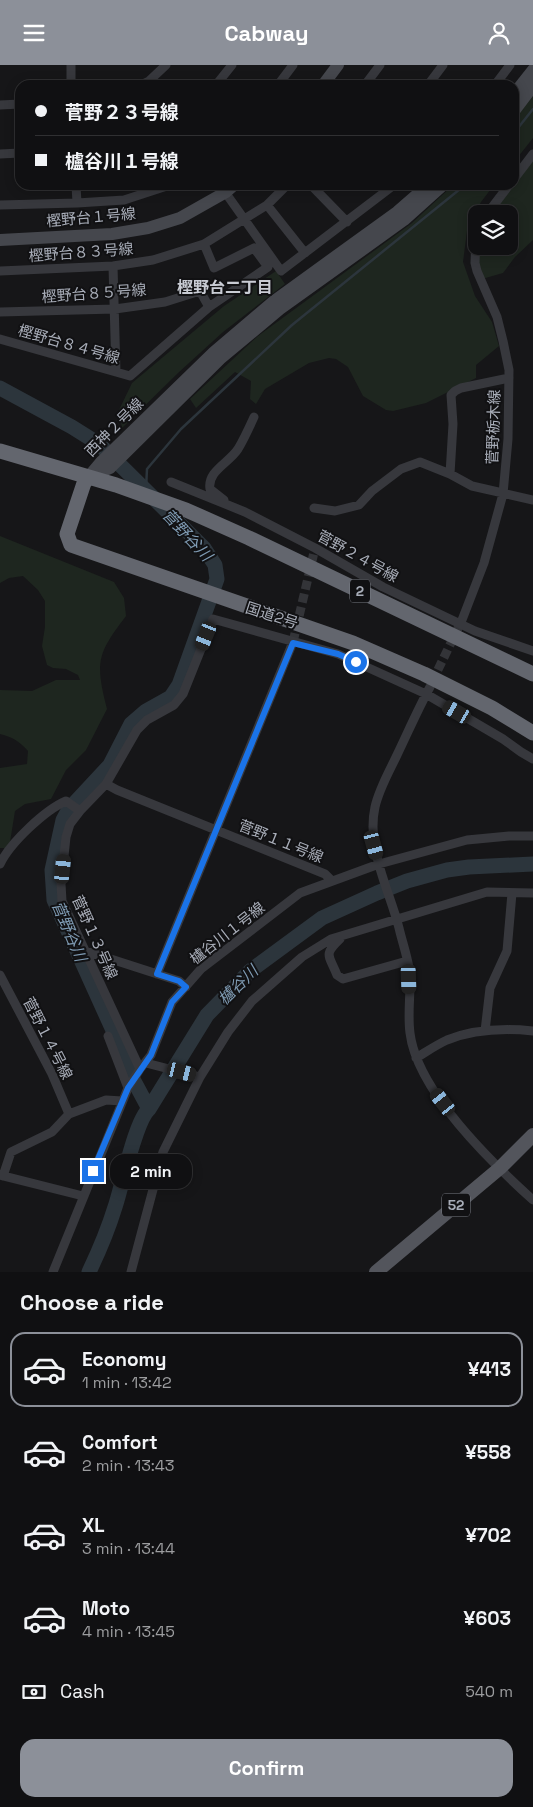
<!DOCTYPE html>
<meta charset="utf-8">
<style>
:root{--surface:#101012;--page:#19191b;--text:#f1f3f6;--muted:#9c9d9f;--line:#303032;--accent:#8c9099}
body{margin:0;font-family:"Space Grotesk","Noto Sans JP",sans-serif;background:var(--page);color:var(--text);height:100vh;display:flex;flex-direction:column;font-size:19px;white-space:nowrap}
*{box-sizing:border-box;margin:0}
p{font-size:16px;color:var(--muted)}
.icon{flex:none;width:28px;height:28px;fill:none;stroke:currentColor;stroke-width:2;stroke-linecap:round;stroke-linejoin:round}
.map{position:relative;height:1207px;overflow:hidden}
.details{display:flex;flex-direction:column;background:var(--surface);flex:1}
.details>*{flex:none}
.guide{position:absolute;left:15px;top:15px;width:504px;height:110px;border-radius:15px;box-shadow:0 2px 12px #0003,0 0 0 1px var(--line);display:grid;align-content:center;height:110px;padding:0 20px;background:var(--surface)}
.fabs{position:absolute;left:468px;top:140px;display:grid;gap:10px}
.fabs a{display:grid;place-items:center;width:50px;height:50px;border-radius:10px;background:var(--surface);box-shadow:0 2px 12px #0003,0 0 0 1px var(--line);font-size:25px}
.end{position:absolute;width:22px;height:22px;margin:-11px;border:6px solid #1a73e8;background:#fff;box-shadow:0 0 0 2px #fff}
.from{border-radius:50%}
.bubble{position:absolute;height:35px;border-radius:15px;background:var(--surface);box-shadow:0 2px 12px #0003,0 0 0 1px var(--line);font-size:16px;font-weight:700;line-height:35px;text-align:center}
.car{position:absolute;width:15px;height:30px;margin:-15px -8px;border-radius:6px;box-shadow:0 0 4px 1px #0007;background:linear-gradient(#222 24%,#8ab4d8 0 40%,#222 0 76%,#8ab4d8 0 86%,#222 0)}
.guide b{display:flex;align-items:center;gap:18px;height:48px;font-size:19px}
.guide b+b{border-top:1px solid var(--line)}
.guide i{width:12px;height:12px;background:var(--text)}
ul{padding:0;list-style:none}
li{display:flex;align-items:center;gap:15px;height:75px;margin:0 10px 8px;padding:0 10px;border:2px solid transparent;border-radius:15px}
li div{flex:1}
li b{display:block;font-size:19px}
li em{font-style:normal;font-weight:700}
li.on{border-color:var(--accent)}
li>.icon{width:45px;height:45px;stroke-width:1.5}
h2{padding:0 20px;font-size:22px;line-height:60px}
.pay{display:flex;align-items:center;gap:12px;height:55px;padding:0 20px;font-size:19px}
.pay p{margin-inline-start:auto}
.button{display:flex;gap:10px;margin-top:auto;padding:10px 20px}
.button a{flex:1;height:58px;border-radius:15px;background:var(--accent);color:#fff;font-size:20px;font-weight:700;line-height:58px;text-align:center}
header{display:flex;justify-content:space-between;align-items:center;height:65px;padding:0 20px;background:var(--accent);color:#fff;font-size:22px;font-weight:700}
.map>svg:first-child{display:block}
</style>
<header><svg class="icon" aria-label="menu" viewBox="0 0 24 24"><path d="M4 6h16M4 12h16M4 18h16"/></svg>Cabway<svg class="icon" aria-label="person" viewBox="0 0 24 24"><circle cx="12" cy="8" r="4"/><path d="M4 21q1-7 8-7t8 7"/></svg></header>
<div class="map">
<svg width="533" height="1207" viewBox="0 0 533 1207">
<rect width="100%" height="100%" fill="#161618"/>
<path fill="#1e261f" d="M533,31V73L514,97V55Z
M533,94V175L515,192L503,208L482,214L479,199L478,181H509V149H491Z
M453,120H494L481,137L467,166L463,197L475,231L492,257L499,281L476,300V313L426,338L393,346L386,345L363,331L348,302L336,294L329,293L309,298L265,324L256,339L250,334L251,316L235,307L196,343L190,334L258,271L412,158Z
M276,206L285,219L223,267L178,308L122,363L119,345L132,318L224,241Z
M0,471L114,517L124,533L126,551C97,589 95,597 107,644L86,685L66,705L51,734L25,739L15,746L10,777L6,783H0V703L27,699L28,686C20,677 13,672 0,669V625L32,626L56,615H80L78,610L66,604L53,603L47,600L42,581L45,562V536L38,525L23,511L9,513L0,518Z"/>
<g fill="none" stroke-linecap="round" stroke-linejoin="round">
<path stroke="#2c353c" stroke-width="2.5" d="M514,68L533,44
M146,424L147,404L181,364L292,260L465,120"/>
<path stroke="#2c353c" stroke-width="15" d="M0,323L72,362L99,379L204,483L215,500L217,514L179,620L171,632L146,646L131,659L110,700L69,744L63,755L52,805L54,835L116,972L127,1003L149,1044
M89,1207C99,1186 108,1165 115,1142C122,1122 135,1056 149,1044L207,950L250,906L322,853L377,828L407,816L447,805L469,802L533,799"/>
<path stroke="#333438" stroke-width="9" stroke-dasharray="9 4.5" stroke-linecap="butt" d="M293,577L315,483
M432,617L462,555"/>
<path stroke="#37383d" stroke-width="9" d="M71,0V20
M141,20L149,16L166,0
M216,20L232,0
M278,20L293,0
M365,20L380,0
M428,20L443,0
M495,20L510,0
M0,40L20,39
M0,89L20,88
M514,114L533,89
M76,120L77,138
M220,120L281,206L394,120
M311,120L347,157
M0,140L77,138L124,135L170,120
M267,140L305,188
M487,149L509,120
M113,201L116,307
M0,206L113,201L153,195L204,179L267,140L287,120
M0,247L115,244L165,237L200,226L209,242
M0,274L130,311L209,242L268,202L254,183L214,203L204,179
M450,409L453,359L451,330L455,326L461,323L509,313
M171,417L245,447L315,483L383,522L475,566L533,586
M224,435L210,424C207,406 229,398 238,384C244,374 249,363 254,352
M314,443L335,446L359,440L372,426L401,404L420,397L450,409L472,421L533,435
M462,555L484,498L503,429L508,374L509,305L503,276L497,252L477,206L475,198L476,170
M430,622C418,644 408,667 397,690C389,707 379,724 375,742C366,783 389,824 399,863C402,876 407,890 409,903C412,924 407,946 410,968C417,1026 491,1097 533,1135
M106,719L117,725L325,809L332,816
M0,799C10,778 45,745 66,736L80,746
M340,874C323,890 329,890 337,910L343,914L407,896
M86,886L179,916L186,922
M157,909L293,577
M0,910L52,1009L69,1049
M485,966L490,923L507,886L512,828
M108,971L128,1023
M416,993C426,987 436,980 447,975C475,964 504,963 533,966
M146,998L200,1012
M140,1004L62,836L61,819L66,772L70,759L80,746L106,719L137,665L147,655L174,640L183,629L213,554L338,589L426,629L503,674L521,687L533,694
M0,1110L83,1131
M3,1111L11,1087L52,1067L69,1049L106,1035L122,1036
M53,1207L128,1023L140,1004L151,990L172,937L201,904L300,828L379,799L467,775L509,771H533
M131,1207L163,1087L200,1012L228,967L252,936L302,892L331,874L487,827L533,828"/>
<path stroke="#45474d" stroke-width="12" d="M323,20L338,0
M514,29L533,5
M514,46L533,21
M0,175L112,169L148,163L180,153L226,127L234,120
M91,409L102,396L214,287L274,236L397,147L428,120
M89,412L110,403L220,294L280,244L404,155L443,120"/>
<path stroke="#53555c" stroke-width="14" d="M376,1207L500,1103L533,1070"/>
<path stroke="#63666e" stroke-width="15" d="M0,386L116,420L186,445L249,473L533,609
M89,412L84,418L67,469L71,480L353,578L424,609L492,643L533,668"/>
</g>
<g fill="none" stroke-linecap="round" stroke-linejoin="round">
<path stroke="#1a73e8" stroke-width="6" d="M93,1106L128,1023L151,990L172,937L186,922L179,916L157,909L293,578L338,589L356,597"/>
</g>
<g text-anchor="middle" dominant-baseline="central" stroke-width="4" stroke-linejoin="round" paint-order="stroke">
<g fill="#111113" stroke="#7b7e86" stroke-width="1">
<rect x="350" y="514.5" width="20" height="23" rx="4"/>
<rect x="442" y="1128.5" width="28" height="23" rx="4"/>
</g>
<g font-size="14" font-weight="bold" fill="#a8adb8">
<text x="360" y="526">2</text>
<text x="456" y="1140">52</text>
</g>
<g font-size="15" fill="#a8adb8" stroke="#111113">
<text transform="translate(91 152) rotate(-5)">樫野台１号線</text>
<text transform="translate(81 187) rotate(-4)">樫野台８３号線</text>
<text transform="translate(94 228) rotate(-4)">樫野台８５号線</text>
<text transform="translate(69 279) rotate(16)">樫野台８４号線</text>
<text transform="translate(114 362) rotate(-45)">西神２号線</text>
<text transform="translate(493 362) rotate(-88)">菅野栃木線</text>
<text transform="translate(358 491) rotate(29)">菅野２４号線</text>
<text transform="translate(272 550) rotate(18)">国道2号</text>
<text transform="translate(281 776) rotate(22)">菅野１１号線</text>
<text transform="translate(227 868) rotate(-38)">櫨谷川１号線</text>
<text transform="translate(95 872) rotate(66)">菅野１３号線</text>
<text transform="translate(48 973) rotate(63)">菅野１４号線</text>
</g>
<g font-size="16" font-weight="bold" fill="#c9ccd4" stroke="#111113">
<text x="225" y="222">樫野台二丁目</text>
</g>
<g font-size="16" font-style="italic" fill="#7f9bb3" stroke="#111113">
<text transform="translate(187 470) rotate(47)">菅野谷川</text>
<text transform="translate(69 866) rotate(67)">菅野谷川</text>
<text transform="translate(238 920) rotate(-44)">櫨谷川</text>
</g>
</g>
</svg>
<div class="fabs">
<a><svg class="icon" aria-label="layers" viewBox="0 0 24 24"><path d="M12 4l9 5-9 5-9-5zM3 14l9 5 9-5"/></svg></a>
</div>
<i class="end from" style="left:356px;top:597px"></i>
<i class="end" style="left:93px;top:1106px"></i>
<div class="bubble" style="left:110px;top:1089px;width:82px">2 min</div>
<i class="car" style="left:206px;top:571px;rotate:202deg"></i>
<i class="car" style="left:457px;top:647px;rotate:300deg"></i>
<i class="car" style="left:374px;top:780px;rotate:165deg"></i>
<i class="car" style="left:63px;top:804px;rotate:6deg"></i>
<i class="car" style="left:409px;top:914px;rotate:178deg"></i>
<i class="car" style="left:182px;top:1007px;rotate:104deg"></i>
<i class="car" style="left:443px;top:1037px;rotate:322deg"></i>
<div class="guide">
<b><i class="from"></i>菅野２３号線</b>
<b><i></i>櫨谷川１号線</b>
</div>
</div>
<section class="details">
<h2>Choose a ride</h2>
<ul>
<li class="on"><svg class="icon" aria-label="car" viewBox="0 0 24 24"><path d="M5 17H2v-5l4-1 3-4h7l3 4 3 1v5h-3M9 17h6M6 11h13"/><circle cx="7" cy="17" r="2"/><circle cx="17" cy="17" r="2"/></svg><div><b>Economy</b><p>1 min · 13:42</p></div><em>¥413</em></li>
<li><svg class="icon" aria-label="car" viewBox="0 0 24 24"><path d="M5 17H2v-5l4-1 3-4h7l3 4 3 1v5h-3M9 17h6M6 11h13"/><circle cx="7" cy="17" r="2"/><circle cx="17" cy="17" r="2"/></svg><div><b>Comfort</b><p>2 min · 13:43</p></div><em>¥558</em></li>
<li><svg class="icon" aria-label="car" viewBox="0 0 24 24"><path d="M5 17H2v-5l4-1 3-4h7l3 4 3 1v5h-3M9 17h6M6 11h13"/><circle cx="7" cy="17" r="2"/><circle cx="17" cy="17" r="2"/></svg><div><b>XL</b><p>3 min · 13:44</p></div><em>¥702</em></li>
<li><svg class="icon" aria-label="car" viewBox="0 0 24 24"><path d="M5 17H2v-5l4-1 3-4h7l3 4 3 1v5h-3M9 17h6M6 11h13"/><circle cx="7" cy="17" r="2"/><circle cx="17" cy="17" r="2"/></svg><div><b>Moto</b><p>4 min · 13:45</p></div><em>¥603</em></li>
</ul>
<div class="pay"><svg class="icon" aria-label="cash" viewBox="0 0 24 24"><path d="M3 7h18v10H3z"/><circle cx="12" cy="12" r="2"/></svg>Cash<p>540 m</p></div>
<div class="button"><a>Confirm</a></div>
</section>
